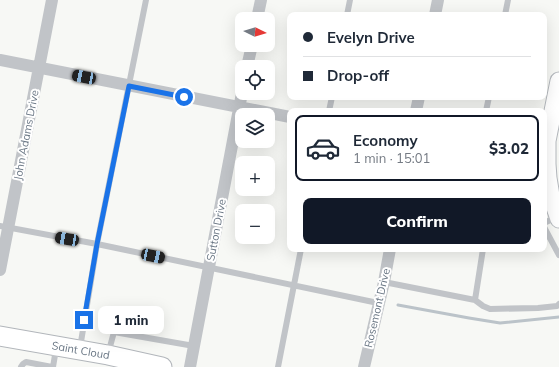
<!DOCTYPE html>
<meta charset="utf-8">
<style>
:root{--surface:#fff;--page:#f2f2f3;--text:#1f2937;--muted:#747a83;--line:#e0e1e3;--accent:#111827}
body{margin:0;font-family:Mulish,sans-serif;background:var(--page);color:var(--text);height:100vh;display:flex;flex-direction:column;font-size:15px;white-space:nowrap}
*{box-sizing:border-box;margin:0}
p{font-size:13px;color:var(--muted)}
.icon{flex:none;width:22px;height:22px;fill:none;stroke:currentColor;stroke-width:2;stroke-linecap:round;stroke-linejoin:round}
.map{position:relative;flex:1;overflow:hidden}
.sheet{position:absolute;left:287px;top:108px;width:260px;height:144px;display:flex;flex-direction:column;background:var(--surface);border-radius:8px;box-shadow:0 4px 16px #0002}
.sheet>*{flex:none}
.hud{position:absolute;left:287px;top:12px;width:260px;height:88px;border-radius:8px;box-shadow:0 4px 16px #0002;display:grid;align-content:center;height:88px;padding:0 16px;background:var(--surface)}
.needle{width:26px;rotate:95deg}
.fabs{position:absolute;left:235px;top:12px;display:grid;gap:8px}
.fabs a{display:grid;place-items:center;width:40px;height:40px;border-radius:8px;background:var(--surface);box-shadow:0 4px 16px #0002;font-size:20px}
.end{position:absolute;width:18px;height:18px;margin:-9px;border:5px solid #1a73e8;background:#fff;box-shadow:0 0 0 2px #fff}
.from{border-radius:50%}
.bubble{position:absolute;height:28px;border-radius:8px;background:var(--surface);box-shadow:0 4px 16px #0002;font-size:13px;font-weight:800;line-height:28px;text-align:center}
.car{position:absolute;width:12px;height:24px;margin:-12px -6px;border-radius:5px;box-shadow:0 0 3px 1px #0007;background:linear-gradient(#222 24%,#8ab4d8 0 40%,#222 0 76%,#8ab4d8 0 86%,#222 0)}
.hud b{display:flex;align-items:center;gap:14px;height:38px;font-size:15px}
.hud b+b{border-top:1px solid var(--line)}
.hud i{width:10px;height:10px;background:var(--text)}
ul{padding:7px 0 0;list-style:none}
li{display:flex;align-items:center;gap:12px;height:66px;margin:0 8px 6px;padding:0 8px;border:2px solid transparent;border-radius:8px}
li div{flex:1}
li b{display:block;font-size:15px}
li em{font-style:normal;font-weight:800}
li.selected{border-color:var(--accent)}
li>.icon{width:36px;height:36px;stroke-width:1.5}
.action{display:flex;gap:8px;margin-top:auto;padding:8px 16px}
.action a{flex:1;height:46px;border-radius:8px;background:var(--accent);color:#fff;font-size:16px;font-weight:800;line-height:46px;text-align:center}
.map>svg:first-child{display:block}
</style>
<div class="map">
<svg width="559" height="367" viewBox="0 0 559 367">
<rect width="100%" height="100%" fill="#f7f8f5"/>
<g fill="none" stroke-linecap="round" stroke-linejoin="round">
<path stroke="#bbc3c9" stroke-width="3" d="M398,305L469,318L500,323L559,317"/>
<defs>
<path id="secondary" d="M559,81L547,141V164L548,178L551,196L559,219"/>
<g id="primary">
<path id="s1" d="M0,336L108,355L162,367"/>
</g>
</defs>
<use href="#secondary" stroke="#b4b8bd" stroke-width="19"/>
<use href="#primary" stroke="#b2b6bb" stroke-width="21"/>
<path stroke="#c1c4c8" stroke-width="6" d="M347,15L350,0
M505,15L508,0
M329,111L332,97
M486,111L489,97
M544,225V223L557,217
M0,226L97,244L378,303
M544,227L559,255
M384,282L475,300L483,249
M475,300L483,306L490,309L538,308L557,306L559,304
M80,348L97,244L146,0
M108,354L114,332L194,346
M21,367L23,364L26,362L52,367
M53,367L56,349
M278,367L301,249"/>
<path stroke="#c1c4c8" stroke-width="12" d="M435,15L438,0
M257,19L261,0
M0,60L290,117
M247,67L252,45
M416,111L419,97
M0,270L52,0
M190,367L242,93
M364,367L384,282L390,249"/>
<use href="#secondary" stroke="#fff" stroke-width="17"/>
<use href="#primary" stroke="#fff" stroke-width="19"/>
</g>
<g fill="none" stroke-linecap="round" stroke-linejoin="round">
<path stroke="#1a73e8" stroke-width="5" d="M84,320L97,244L129,86L184,97"/>
</g>
<g text-anchor="middle" dominant-baseline="central" stroke-width="4" stroke-linejoin="round" paint-order="stroke">
<g font-size="11" fill="#697684" stroke="#fff">
<text transform="translate(26 135) rotate(-79)">John Adams Drive</text>
<text transform="translate(216 230) rotate(-79)">Sutton Drive</text>
<text transform="translate(377 308) rotate(-77)">Rosemont Drive</text>
<text stroke="none"><textPath href="#s1" startOffset="82">Saint Cloud</textPath></text>
</g>
</g>
</svg>
<div class="fabs">
<a><svg class="needle" viewBox="-14 -14 28 28"><path d="M0-13l5 13h-10z" fill="#e53935"/><path d="M0 13l5-13h-10z" fill="#747a83"/></svg></a>
<a><svg class="icon" aria-label="locate" viewBox="0 0 24 24"><circle cx="12" cy="12" r="6"/><path d="M12 2v4M12 18v4M2 12h4M18 12h4"/></svg></a>
<a><svg class="icon" aria-label="layers" viewBox="0 0 24 24"><path d="M12 4l9 5-9 5-9-5zM3 14l9 5 9-5"/></svg></a>
<a>+</a>
<a>−</a>
</div>
<i class="end from" style="left:184px;top:97px"></i>
<i class="end" style="left:84px;top:320px"></i>
<div class="bubble" style="left:98px;top:306px;width:66px">1 min</div>
<i class="car" style="left:84px;top:77px;rotate:281deg"></i>
<i class="car" style="left:67px;top:239px;rotate:280deg"></i>
<i class="car" style="left:153px;top:256px;rotate:102deg"></i>
<div class="hud">
<b><i class="from"></i>Evelyn Drive</b>
<b><i></i>Drop-off</b>
</div>
<section class="sheet">
<ul>
<li class="selected"><svg class="icon" aria-label="car" viewBox="0 0 24 24"><path d="M5 17H2v-5l4-1 3-4h7l3 4 3 1v5h-3M9 17h6M6 11h13"/><circle cx="7" cy="17" r="2"/><circle cx="17" cy="17" r="2"/></svg><div><b>Economy</b><p>1 min · 15:01</p></div><em>$3.02</em></li>
</ul>
<div class="action"><a>Confirm</a></div>
</section>
</div>
